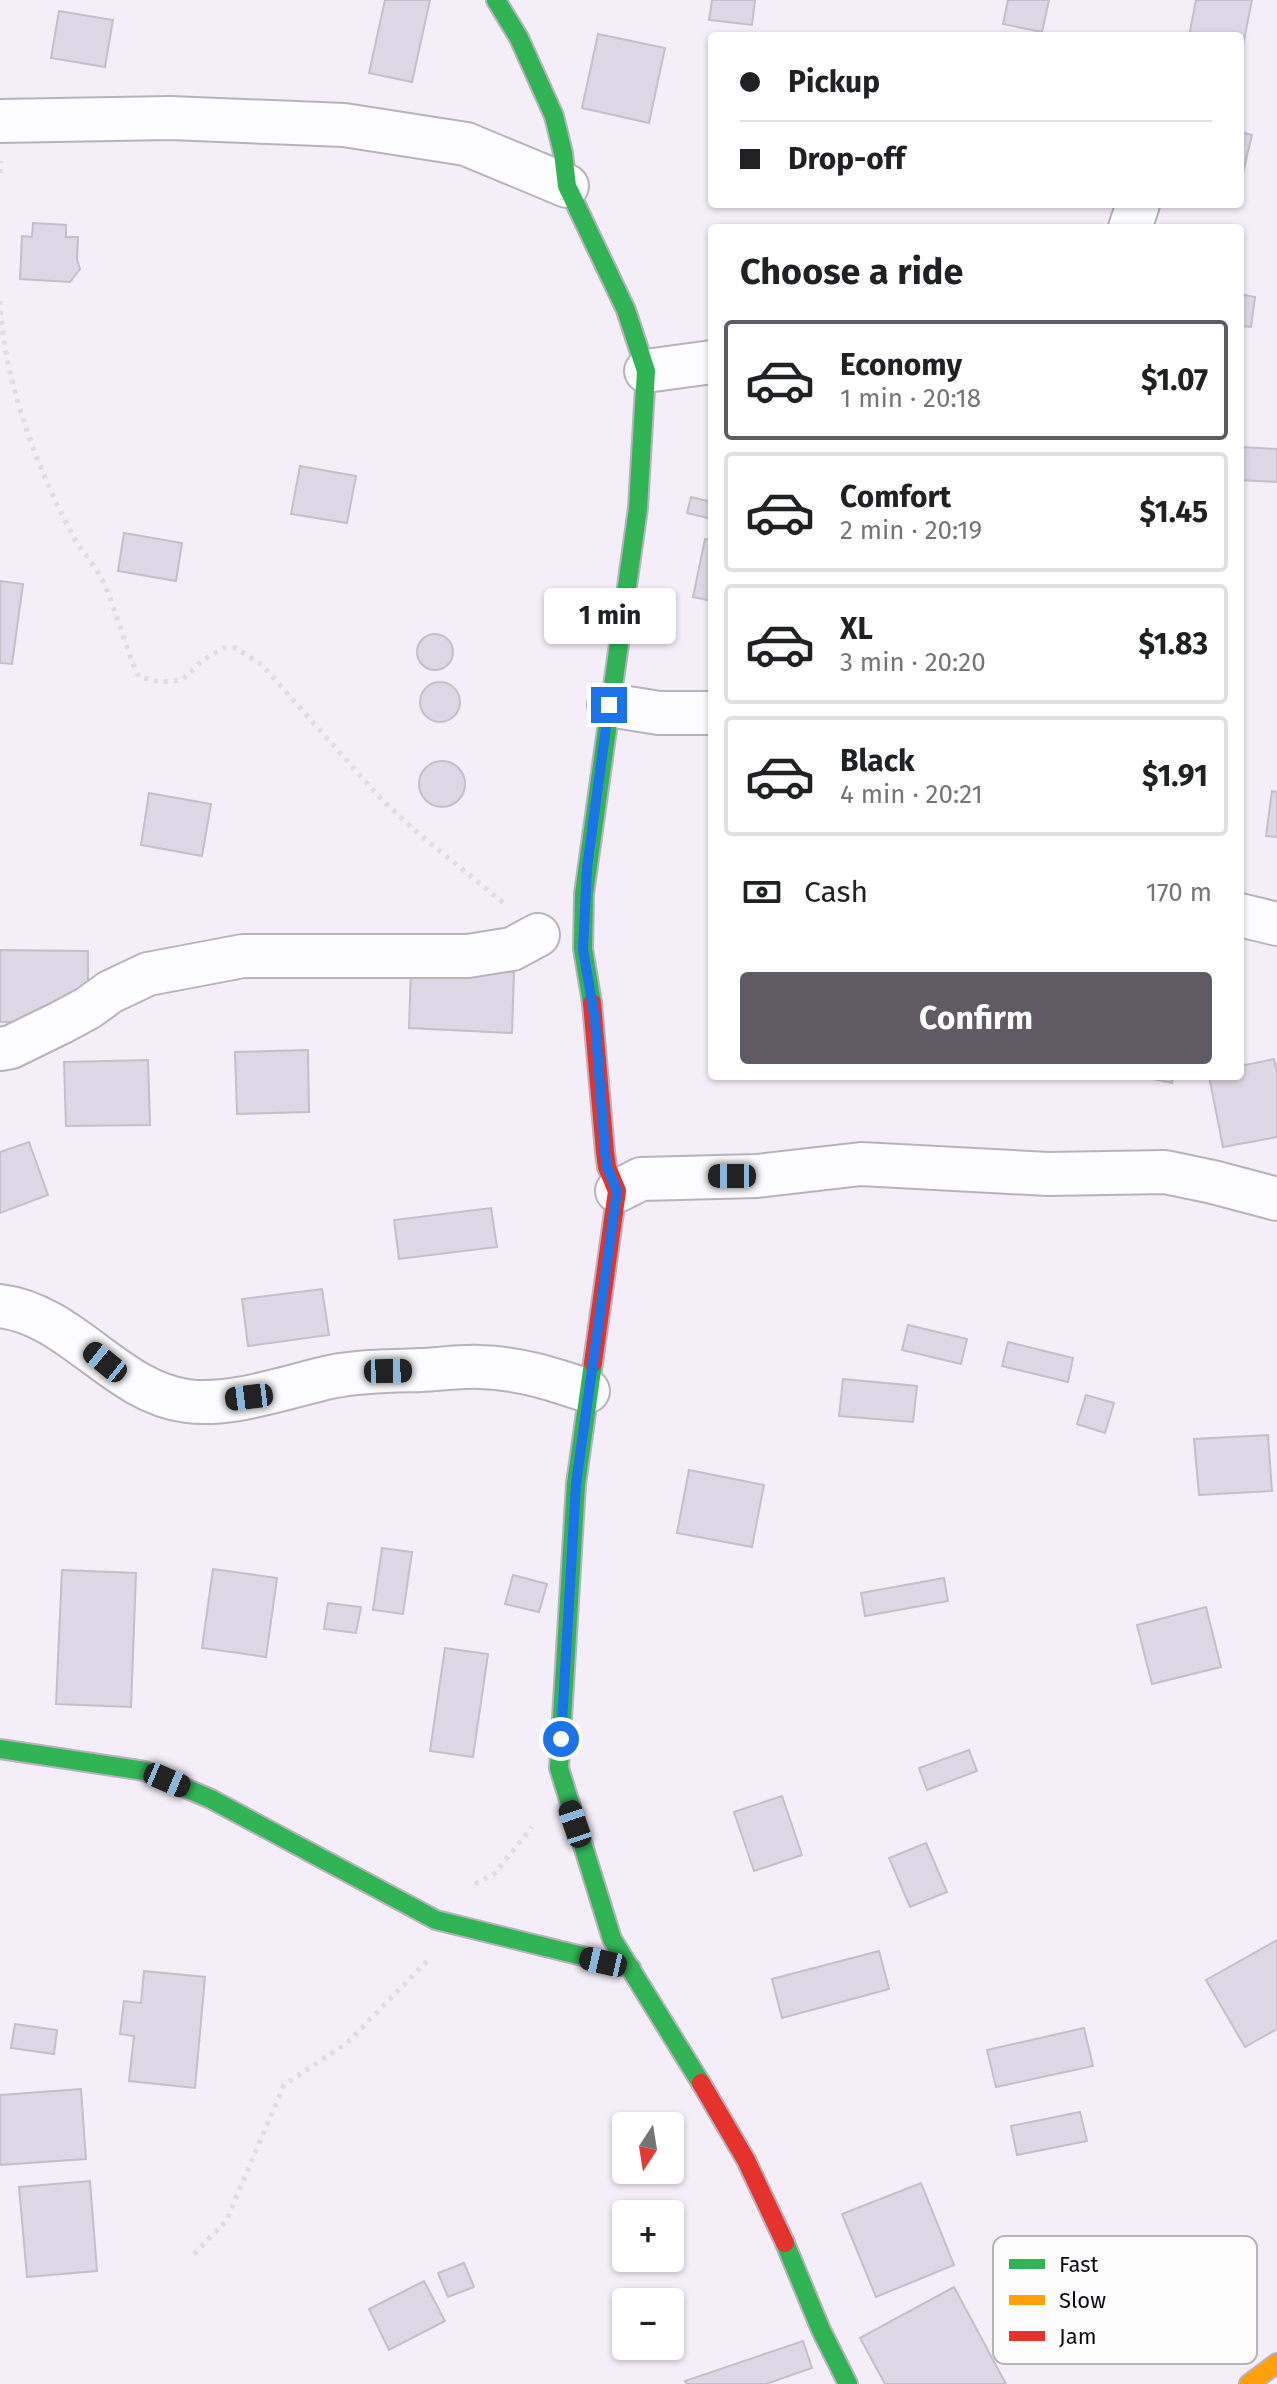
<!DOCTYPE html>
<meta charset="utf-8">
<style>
:root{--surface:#fff;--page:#f2f2f2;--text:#202124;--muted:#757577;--line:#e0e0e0;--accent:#5f5a64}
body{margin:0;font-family:"Fira Sans",sans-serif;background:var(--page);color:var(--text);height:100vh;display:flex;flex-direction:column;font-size:30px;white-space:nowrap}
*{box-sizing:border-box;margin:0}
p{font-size:26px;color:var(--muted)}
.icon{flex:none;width:44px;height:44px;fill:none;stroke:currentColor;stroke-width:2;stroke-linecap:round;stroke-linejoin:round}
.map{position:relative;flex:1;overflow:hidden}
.drawer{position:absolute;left:708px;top:224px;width:536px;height:856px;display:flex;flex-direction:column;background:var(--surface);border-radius:8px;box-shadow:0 2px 6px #0004}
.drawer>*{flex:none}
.hud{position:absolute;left:708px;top:32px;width:536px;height:176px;border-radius:8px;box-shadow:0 2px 6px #0004;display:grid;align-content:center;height:176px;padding:0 32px;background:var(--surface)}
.needle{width:52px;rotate:192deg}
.fabs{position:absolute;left:612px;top:2112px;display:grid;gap:16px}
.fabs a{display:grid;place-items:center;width:72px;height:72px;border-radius:8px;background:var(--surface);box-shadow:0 2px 6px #0004;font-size:40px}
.end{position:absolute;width:36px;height:36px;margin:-18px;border:10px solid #1a73e8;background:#fff;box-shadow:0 0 0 4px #fff}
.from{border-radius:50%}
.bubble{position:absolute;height:56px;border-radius:8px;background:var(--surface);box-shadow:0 2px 6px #0004;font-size:26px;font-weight:700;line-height:56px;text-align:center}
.car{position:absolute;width:24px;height:48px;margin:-24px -12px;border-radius:10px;box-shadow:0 0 6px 2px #0007;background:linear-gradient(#222 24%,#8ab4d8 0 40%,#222 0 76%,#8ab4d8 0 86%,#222 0)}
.hud b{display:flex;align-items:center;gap:28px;height:76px;font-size:30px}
.hud b+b{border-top:2px solid var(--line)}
.hud i{width:20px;height:20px;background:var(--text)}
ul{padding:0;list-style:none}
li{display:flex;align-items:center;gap:24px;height:120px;margin:0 16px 12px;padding:0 16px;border:4px solid var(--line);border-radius:8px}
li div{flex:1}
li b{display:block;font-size:30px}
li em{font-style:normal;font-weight:700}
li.active{border-color:var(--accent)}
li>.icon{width:72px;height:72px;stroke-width:1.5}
h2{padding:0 32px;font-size:36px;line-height:96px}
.pay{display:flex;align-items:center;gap:20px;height:88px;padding:0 32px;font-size:30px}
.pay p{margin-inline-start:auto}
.button{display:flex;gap:16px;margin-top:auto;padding:16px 32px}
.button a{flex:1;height:92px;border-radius:8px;background:var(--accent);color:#fff;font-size:32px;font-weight:700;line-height:92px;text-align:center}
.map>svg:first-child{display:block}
</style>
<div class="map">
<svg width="1277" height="2384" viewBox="0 0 1277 2384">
<rect width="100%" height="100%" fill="#f4eef9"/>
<path fill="#ded7e5" stroke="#c4bfc9" stroke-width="2" d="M385,0H430L412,82L369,73Z
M712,0H755L752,25L709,20Z
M1008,0H1049L1042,32L1003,24Z
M1196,0H1252L1242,50L1240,36H1189Z
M59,11L113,20L105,67L51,58Z
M598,34L665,48L649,123L582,108Z
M1240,132L1252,135L1241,181H1240Z
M33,223L66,225V237H78L77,259L80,269L70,282L20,279L22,236L32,237Z
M1240,294L1255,297L1251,327L1240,326Z
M1240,447L1277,449V482L1240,480Z
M300,466L356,476L347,523L291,514Z
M691,497L712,502V519L687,513Z
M124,533L182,543L176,581L118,571Z
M705,539L712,540V601L693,597Z
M0,581L23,584L12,664L0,663Z
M417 652a18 18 0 1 1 36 0a18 18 0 1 1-36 0Z
M420 702a20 20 0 1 1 40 0a20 20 0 1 1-40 0Z
M419 784a23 23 0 1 1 46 0a23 23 0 1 1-46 0Z
M1272,791L1277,792V837L1266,836Z
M149,793L211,804L202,856L141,845Z
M0,950L88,951V1008L62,1022H0Z
M411,968L514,972L512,1033L409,1028Z
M308,1050L309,1112L237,1114L235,1052Z
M1274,1059L1277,1072V1137L1223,1147L1209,1076H1240V1066Z
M148,1060L150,1125L66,1126L64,1062Z
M1140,1076H1173L1172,1083Z
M29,1142L48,1195L0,1213V1152Z
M491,1208L497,1247L399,1259L394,1220Z
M322,1289L329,1335L248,1346L242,1299Z
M908,1325L967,1339L961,1364L902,1350Z
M1008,1342L1073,1358L1068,1382L1002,1366Z
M843,1379L917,1386L913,1422L839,1416Z
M1086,1395L1114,1403L1105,1433L1077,1424Z
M1268,1435L1272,1491L1199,1495L1194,1439Z
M689,1470L764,1485L752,1547L677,1533Z
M382,1548L412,1552L403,1614L373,1610Z
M213,1569L277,1578L266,1657L202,1648Z
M62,1570L136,1573L131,1707L56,1704Z
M513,1575L547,1584L539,1612L505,1604Z
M944,1578L948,1601L865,1616L861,1593Z
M328,1603L361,1607L356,1633L324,1629Z
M1206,1607L1221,1667L1152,1684L1137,1625Z
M445,1648L488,1654L473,1757L430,1751Z
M969,1750L977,1771L927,1790L919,1768Z
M782,1796L802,1855L754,1871L734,1812Z
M926,1843L947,1892L910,1907L889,1858Z
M1277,1940V2029L1245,2047L1206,1980Z
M879,1951L889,1989L782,2018L772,1979Z
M144,1971L205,1977L195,2088L129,2081L134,2036L120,2034L124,2001L141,2003Z
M15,2024L57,2030L54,2054L11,2048Z
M1084,2028L1093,2066L996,2087L987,2050Z
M81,2089L86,2159L0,2165V2095Z
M1080,2112L1087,2141L1017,2155L1011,2126Z
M90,2181L97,2271L27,2277L19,2187Z
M921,2183L954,2265L876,2297L842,2214Z
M464,2263L474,2287L448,2297L438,2273Z
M424,2281L445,2321L389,2350L369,2309Z
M954,2287L1006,2384H885L860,2338Z
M803,2341L812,2368L766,2384H687L685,2381Z"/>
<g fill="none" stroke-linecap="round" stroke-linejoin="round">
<defs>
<path id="street" d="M0,121L170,118L344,125L466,144L567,186
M1130,228L1138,204
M646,371L712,362
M609,705L659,713H712
M1240,915L1277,924
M0,1049L11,1047L62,1022L88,1008L110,992L148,974L243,956H468L512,949L538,935
M617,1191L641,1179L757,1176L861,1164L1048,1174L1165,1172L1213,1182L1277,1199
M0,1306C71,1314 116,1392 187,1401C231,1407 286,1387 330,1377C360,1371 390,1371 421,1370C441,1369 461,1366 481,1367C519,1368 553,1379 588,1391"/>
<path id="fast" d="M496,0L519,38L554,116L563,153L567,186L626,310L646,371L638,508L584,894L583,949L592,1003
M593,1363L576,1484L559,1768L612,1939L701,2083
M0,1749L145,1771L211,1799L436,1920L631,1968
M785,2243L821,2330L848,2384"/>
<path id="slow" d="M1249,2384L1277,2363"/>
<path id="jam" d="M592,1003L605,1152L607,1167L617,1191L593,1363
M701,2083L746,2160L785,2243"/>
</defs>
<use href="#street" stroke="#b8b2bc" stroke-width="46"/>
<use href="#fast" stroke="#b8b2bc" stroke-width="22"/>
<use href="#slow" stroke="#b8b2bc" stroke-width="22"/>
<use href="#jam" stroke="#b8b2bc" stroke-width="22"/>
<path stroke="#dfdde0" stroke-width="5" stroke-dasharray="4 6" stroke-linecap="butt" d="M0,173L1,161
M0,301C3,378 36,466 72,534C81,552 97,566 105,586C118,616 125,648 139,677L160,682L182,680L202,661L223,648H236L262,665L383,801L418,833L506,905
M475,1884L494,1874L532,1827
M194,2254L226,2221L284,2085L347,2043L428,1960"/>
<use href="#street" stroke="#fdfcfe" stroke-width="42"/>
<use href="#fast" stroke="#30b455" stroke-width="18"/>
<use href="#slow" stroke="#ff9f0a" stroke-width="18"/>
<use href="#jam" stroke="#e5322d" stroke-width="18"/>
</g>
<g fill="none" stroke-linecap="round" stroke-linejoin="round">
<path stroke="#1a73e8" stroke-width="10" d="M561,1739L576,1484L617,1191L607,1167L605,1152L595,1020L583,949L587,868L609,705"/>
</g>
<rect x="993" y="2236" width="264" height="128" rx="12" fill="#fcfcfc" stroke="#b5b3b6" stroke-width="2"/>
<rect x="1009" y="2259" width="36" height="10" fill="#30b455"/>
<rect x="1009" y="2295" width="36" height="10" fill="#ff9f0a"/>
<rect x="1009" y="2331" width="36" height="10" fill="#e5322d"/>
<g font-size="22" fill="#0f0a14">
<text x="1059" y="2272">Fast</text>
<text x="1059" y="2308">Slow</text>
<text x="1059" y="2344">Jam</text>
</g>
</svg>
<div class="fabs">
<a><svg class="needle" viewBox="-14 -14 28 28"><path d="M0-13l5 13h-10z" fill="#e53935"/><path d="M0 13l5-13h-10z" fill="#757577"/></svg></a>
<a>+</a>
<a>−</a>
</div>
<i class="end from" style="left:561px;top:1739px"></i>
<i class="end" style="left:609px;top:705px"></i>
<div class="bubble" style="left:544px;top:588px;width:132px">1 min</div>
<i class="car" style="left:732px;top:1176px;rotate:270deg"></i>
<i class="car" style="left:105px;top:1362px;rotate:309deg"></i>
<i class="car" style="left:388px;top:1371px;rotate:89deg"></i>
<i class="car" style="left:249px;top:1397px;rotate:263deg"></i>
<i class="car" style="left:167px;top:1780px;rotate:113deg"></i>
<i class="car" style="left:575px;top:1824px;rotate:341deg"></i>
<i class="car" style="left:603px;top:1962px;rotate:283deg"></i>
<div class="hud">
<b><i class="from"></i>Pickup</b>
<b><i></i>Drop-off</b>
</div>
<section class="drawer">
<h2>Choose a ride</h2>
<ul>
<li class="active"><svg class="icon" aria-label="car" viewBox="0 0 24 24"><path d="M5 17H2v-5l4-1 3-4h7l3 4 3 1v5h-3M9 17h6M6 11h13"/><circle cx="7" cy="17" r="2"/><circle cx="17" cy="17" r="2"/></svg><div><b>Economy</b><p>1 min · 20:18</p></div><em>$1.07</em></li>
<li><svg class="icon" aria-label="car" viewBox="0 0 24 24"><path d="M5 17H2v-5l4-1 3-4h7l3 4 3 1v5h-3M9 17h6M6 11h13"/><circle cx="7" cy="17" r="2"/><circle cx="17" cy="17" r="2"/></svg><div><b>Comfort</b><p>2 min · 20:19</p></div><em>$1.45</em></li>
<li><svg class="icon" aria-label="car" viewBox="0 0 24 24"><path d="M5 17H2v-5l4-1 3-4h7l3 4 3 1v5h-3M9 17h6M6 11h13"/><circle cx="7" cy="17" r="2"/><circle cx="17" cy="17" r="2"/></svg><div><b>XL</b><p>3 min · 20:20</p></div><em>$1.83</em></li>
<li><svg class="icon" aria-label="car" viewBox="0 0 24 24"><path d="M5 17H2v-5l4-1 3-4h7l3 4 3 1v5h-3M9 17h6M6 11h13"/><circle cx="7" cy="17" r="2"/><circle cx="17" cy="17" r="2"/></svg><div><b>Black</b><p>4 min · 20:21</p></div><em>$1.91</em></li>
</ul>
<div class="pay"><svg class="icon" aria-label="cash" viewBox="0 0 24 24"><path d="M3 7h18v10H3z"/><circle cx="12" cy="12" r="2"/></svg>Cash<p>170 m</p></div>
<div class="button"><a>Confirm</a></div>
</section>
</div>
